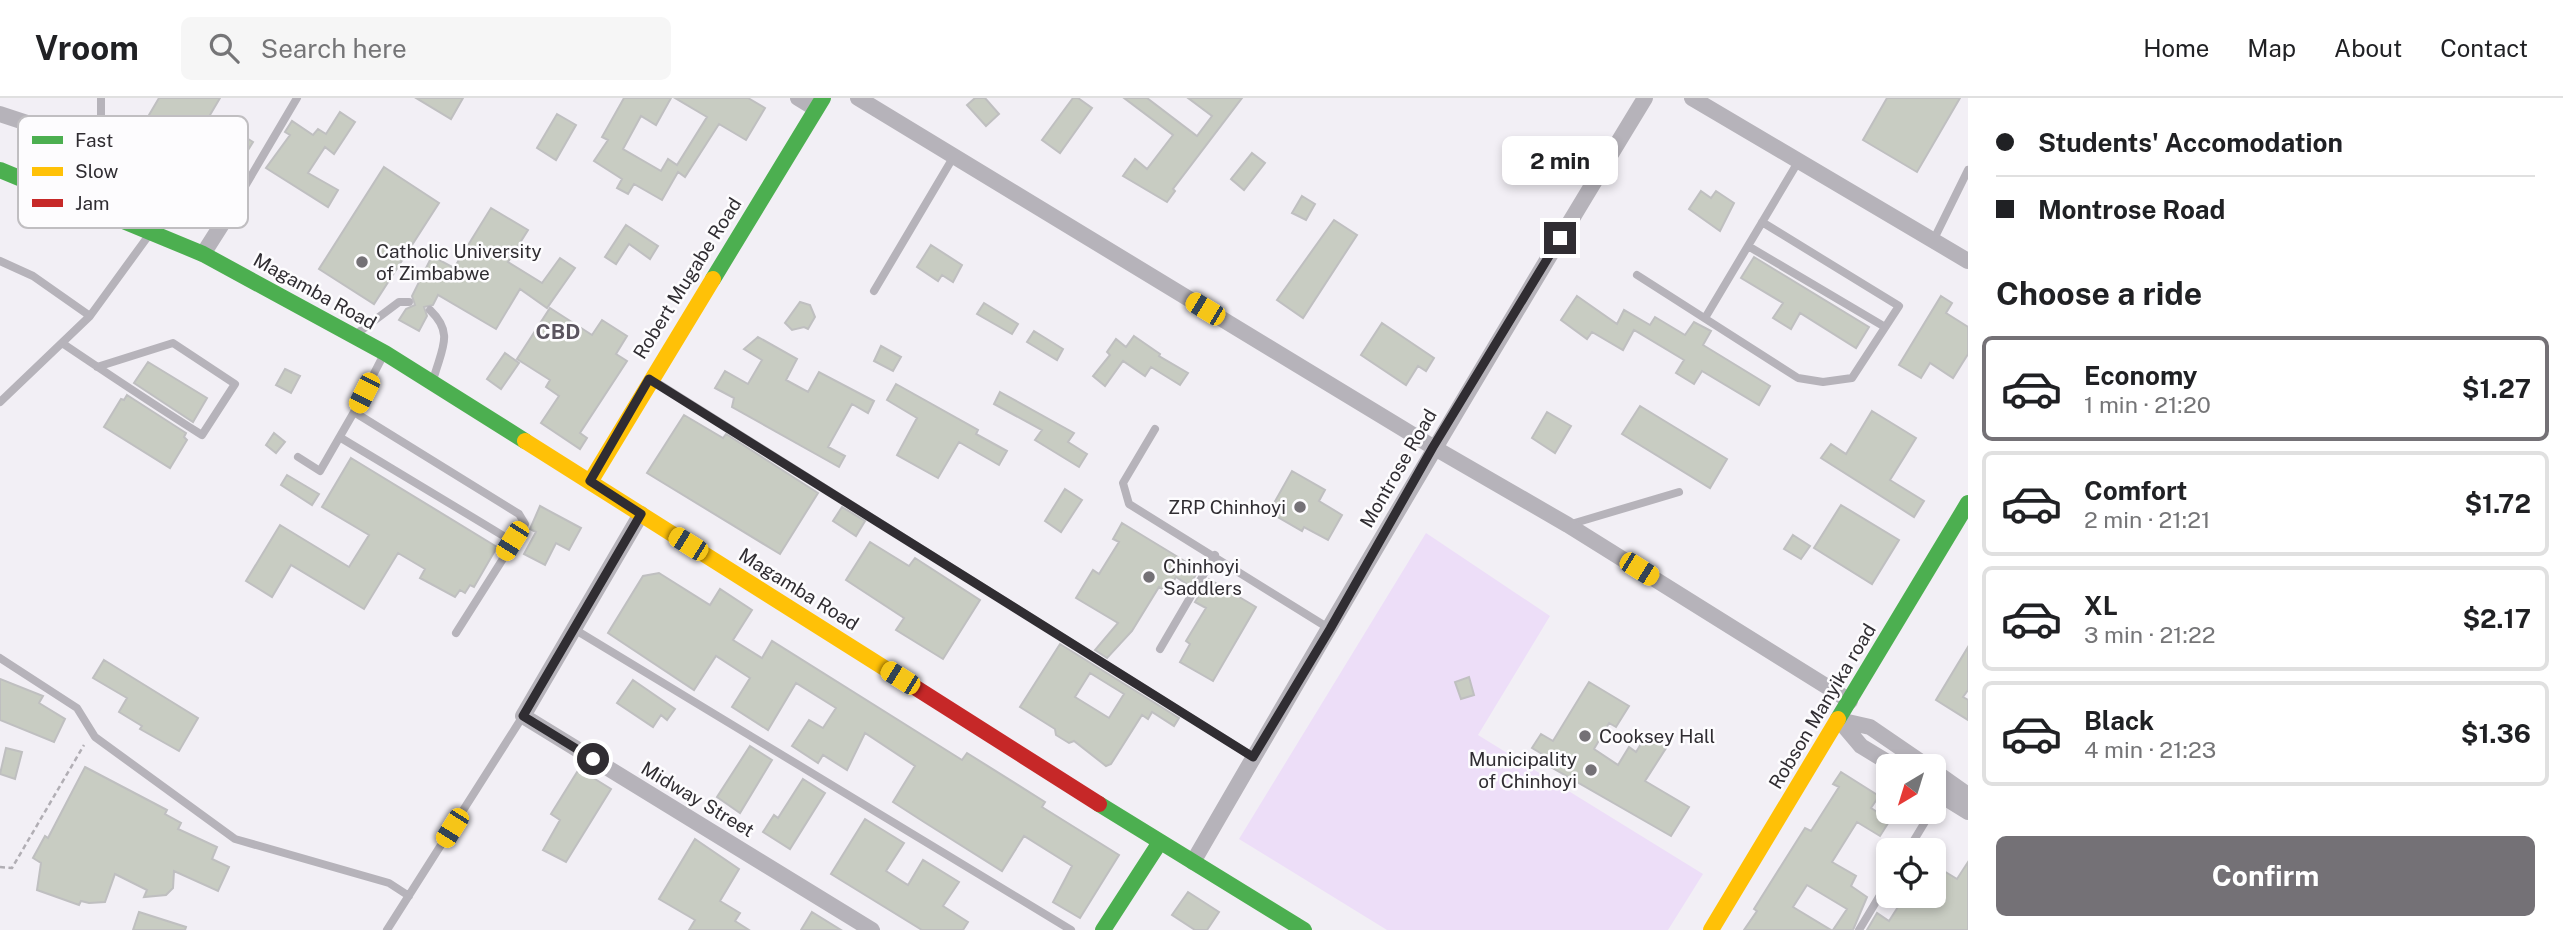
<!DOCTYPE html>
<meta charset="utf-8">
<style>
:root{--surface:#fff;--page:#f6f6f6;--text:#202124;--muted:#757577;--line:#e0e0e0;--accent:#747176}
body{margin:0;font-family:"Public Sans",sans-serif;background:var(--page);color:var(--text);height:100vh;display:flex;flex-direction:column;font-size:26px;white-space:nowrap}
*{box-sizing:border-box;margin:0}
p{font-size:23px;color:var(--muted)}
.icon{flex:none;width:38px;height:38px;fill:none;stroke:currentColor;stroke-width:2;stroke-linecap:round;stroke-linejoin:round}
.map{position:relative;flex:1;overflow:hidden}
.sheet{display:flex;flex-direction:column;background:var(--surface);width:595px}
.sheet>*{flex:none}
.guide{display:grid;align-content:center;height:154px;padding:0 28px;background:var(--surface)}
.needle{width:46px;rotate:218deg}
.fabs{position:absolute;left:1876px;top:656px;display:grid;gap:14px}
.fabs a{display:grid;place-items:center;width:70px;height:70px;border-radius:10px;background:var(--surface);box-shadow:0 4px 10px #0003;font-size:35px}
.end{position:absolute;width:32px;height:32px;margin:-16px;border:9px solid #302d32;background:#fff;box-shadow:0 0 0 4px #fff}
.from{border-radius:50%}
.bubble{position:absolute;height:49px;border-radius:10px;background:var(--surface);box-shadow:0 4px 10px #0003;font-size:23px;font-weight:700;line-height:49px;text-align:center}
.car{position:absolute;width:21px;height:42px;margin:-21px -10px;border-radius:9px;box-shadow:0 0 5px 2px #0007;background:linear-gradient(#f5c518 24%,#345 0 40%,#f5c518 0 76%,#345 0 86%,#f5c518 0)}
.guide b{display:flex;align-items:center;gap:24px;height:66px;font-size:26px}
.guide b+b{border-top:2px solid var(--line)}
.guide i{width:18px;height:18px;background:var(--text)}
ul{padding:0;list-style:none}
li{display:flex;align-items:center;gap:21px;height:105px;margin:0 14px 10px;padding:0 14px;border:4px solid var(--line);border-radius:10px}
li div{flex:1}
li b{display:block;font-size:26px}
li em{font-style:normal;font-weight:700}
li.on{border-color:var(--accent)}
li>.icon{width:63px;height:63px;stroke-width:1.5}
h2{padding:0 28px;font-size:32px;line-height:84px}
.action{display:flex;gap:14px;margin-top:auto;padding:14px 28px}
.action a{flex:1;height:80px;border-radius:10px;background:var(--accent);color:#fff;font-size:28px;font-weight:700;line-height:80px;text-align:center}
header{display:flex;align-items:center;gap:42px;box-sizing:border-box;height:98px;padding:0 35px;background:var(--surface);border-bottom:2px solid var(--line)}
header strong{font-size:33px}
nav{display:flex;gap:38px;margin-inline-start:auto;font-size:24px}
.search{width:490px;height:63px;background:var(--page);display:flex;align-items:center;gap:18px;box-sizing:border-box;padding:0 24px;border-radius:10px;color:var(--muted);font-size:26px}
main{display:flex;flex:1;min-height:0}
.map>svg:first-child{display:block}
</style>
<header>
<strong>Vroom</strong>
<div class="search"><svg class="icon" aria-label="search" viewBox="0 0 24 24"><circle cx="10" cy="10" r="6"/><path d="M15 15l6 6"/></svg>Search here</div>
<nav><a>Home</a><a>Map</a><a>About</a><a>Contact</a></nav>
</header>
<main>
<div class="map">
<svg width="1968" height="832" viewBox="0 0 1968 832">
<rect width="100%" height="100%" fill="#f2eff5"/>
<path fill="#eddef8" d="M1426,435L1550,518L1478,637L1703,776L1668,832H1387L1239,741Z"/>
<path fill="#c8ccc2" stroke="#bfbfc0" stroke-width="2" fill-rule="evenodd" d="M159,0H220L210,17L253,44L243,60L194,27L178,52L142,29Z
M416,0H463L451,21Z
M624,0H671L656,27L641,18L623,51L661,73L668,61L677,67L707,19L675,0H748L765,10L746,42L719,26L685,79L678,74L662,102L634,86L628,96L617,90L622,81L594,63L608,42L602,39Z
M975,0H985L999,16L986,28L967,7Z
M1073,0H1078L1092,10L1060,55L1042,42Z
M1124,0H1147L1197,38L1212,18L1188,0H1242L1173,91L1175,93L1167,104L1123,78L1135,61L1147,71L1173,37Z
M1887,0H1960L1917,74L1863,42Z
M340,14L355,24L334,56L325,49L308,75L338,92L328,109L266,70L290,37L285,34L292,23L313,37L318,31L326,36Z
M557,16L576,27L556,62L537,50Z
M1252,55L1265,65L1244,92L1231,81Z
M384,69L439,105L374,206L319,171Z
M1701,93L1711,100L1716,93L1734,105L1720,133L1689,111Z
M1302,98L1315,106L1306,122L1292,115Z
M491,110L528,132L508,164L542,185L560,160L575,170L547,210L520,191L496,231L438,197L433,207L424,209L427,218L419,233L399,222L406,211L415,207L412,198L432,158L454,170Z
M1334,122L1357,137L1303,220L1277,202Z
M626,127L658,148L650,161L629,146L616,166L605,159Z
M931,147L962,167L953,184L942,177L938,183L917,169Z
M1754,159L1869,229L1856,250L1800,215L1791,231L1773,220L1783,205L1741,180Z
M1577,198L1617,226L1624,212L1650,227L1655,219L1685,237L1694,224L1711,233L1703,247L1770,288L1759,307L1702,273L1694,286L1676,275L1684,262L1634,232L1623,252L1592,234L1587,241L1561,222Z
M1941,198L1952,205L1946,215L1968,229V256L1953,280L1930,265L1921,280L1899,267Z
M800,204L810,207L815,219L808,231L804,229L792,232L785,225Z
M984,205L1018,226L1012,236L977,216Z
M550,210L592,237L602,222L627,238L616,256L627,263L580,335L587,340L580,351L541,325L559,298L546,289L550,282L517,261Z
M1382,225L1434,260L1426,273L1418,268L1406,287L1361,257Z
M1034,233L1063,251L1057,262L1027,244Z
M1134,238L1160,256L1159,258L1188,275L1180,287L1151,269L1145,278L1123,263L1105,288L1093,278L1110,257L1107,254L1116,241L1126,249Z
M758,239L797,261L786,282L808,294L819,274L874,303L868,315L852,306L828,349L845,358L839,369L732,309L734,300L715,290L725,273L748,286L762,262L744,251Z
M881,248L901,259L893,273L874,263Z
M505,255L519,265L501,291L487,281Z
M148,264L207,300L193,324L134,285Z
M285,271L300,278L291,295L276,287Z
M896,286L978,332L976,336L1007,353L999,367L959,344L938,380L897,357L917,320L887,302Z
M1000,294L1074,335L1068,344L1087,356L1079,369L1035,342L1042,332L994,306Z
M127,297L186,335L184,339L187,342L170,370L104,329L121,301L124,302Z
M1640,308L1727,361L1710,390L1622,336Z
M1872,313L1916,340L1890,382L1924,403L1914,419L1821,360L1831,346L1846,356Z
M1547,314L1571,328L1555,355L1532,340Z
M684,317L723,340L726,336L818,395L780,456L647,375Z
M274,335L285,344L276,355L266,347Z
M351,360L497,449L474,489L470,487L465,495L460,492L455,499L420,480L425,471L398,455L364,511L291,467L272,499L246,483L280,427L349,469L369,437L322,409Z
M1292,373L1325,392L1319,403L1342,417L1328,442L1304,429L1302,433L1269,414Z
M287,377L319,396L312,407L281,387Z
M1065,391L1082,402L1061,434L1045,423Z
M1841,407L1899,442L1872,486L1814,450Z
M540,408L581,430L569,452L556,445L545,467L524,456L536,434L530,431Z
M842,409L865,423L856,438L833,423Z
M1122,425L1191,467L1189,470L1197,474L1190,488L1176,479L1167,494L1159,489L1132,533L1107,560L1095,552L1118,525L1076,500L1093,472L1099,476L1119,444L1113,441Z
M1793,437L1810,448L1801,461L1784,451Z
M870,444L909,468L915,460L980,502L943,561L896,532L904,520L846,482Z
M659,475L710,507L720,491L752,512L733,542L762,560L772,543L962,662L967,655L1045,704L1042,709L1119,757L1080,820L1053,804L1072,768L1024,738L1002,773L924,724L893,704L915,668L865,635L847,672L823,657L818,665L792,648L809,622L823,630L836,610L796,585L768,632L732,609L750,580L716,558L694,592L608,535L643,478Z
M1209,481L1256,509L1213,583L1180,564L1190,546L1186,543L1206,510L1195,504Z
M1060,546L1179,620L1174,628L1152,614L1148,621L1142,617L1111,666L1106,668L1074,643L1069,645L1056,637L1055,631L1020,609ZM1090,575L1124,596L1109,620L1075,599Z
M1968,549V592L1963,599L1968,602V622L1936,602Z
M104,562L198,620L179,653L140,631L142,628L119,614L127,600L93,580Z
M1469,579L1474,597L1461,601L1455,584Z
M0,581L43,598L39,605L65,621L54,644L0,622Z
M633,582L675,611L667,622L661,617L653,629L617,605Z
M1589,584L1629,608L1616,629L1609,625L1594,651L1618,667L1629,649L1636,654L1648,635L1668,647L1645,683L1689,709L1671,738L1544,665L1547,659L1532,650L1541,636L1553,643Z
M750,648L772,662L740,715L717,699Z
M6,650L22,654L15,681L0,676Z
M85,669L167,712L165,716L181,725L178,731L217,749L212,761L229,769L218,793L174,773L173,790L166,797L144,799L147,792L115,776L105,804L89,805L81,803L79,807L37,792L41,765L33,760L45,738L48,740Z
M579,671L611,691L566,764L543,752L560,722L551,716Z
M1841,674L1879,698L1871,710L1890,722L1880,738L1857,724L1832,764L1856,778L1851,788L1867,799L1853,832H1833L1847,811L1807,787L1793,809L1831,832H1744L1757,813L1754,811L1805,730L1811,733L1839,689L1833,686Z
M803,681L825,695L790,751L763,734L774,717L778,720Z
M865,721L904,745L886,773L908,787L923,762L959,784L943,808L968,824L963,832H922L831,776Z
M695,741L739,771L720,803L740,815L735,823L749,832H689L695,822L659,801Z
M1968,764V832H1867L1877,815L1889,823L1905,798H1934V767L1957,781Z
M1188,794L1219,814L1207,832H1195L1172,817Z
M139,814L186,829L185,832H133Z
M812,814L841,832H801Z"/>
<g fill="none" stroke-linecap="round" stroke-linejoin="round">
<path stroke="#b1aeb4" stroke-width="2.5" stroke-dasharray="5 3.5" stroke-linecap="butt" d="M0,769L12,770L84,647"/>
<path stroke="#b6b3ba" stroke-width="8" d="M101,49V0
M231,112L297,0
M1933,143L1968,72
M1748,148L1885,229
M0,163L33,178L90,218
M1637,177L1798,280L1823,284L1852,280L1899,208L1762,124
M874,193L954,58
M430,212C454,235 442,250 434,279
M1705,220L1798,64
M359,234L399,204H409
M62,245C108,276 154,307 202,337L235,286L173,245L97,269
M383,258L354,314L519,416L525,426L456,535
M654,283L1253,659
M0,304L90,218L149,137
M1155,331L1123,385L1129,406L1330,531
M341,340L512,443
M298,359L320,373L354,314
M1568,427L1679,394
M574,531L1071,832
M1160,551L1215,457
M0,560L77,610L95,639L235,741L389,785L409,798
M1908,752L1931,714
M387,832L523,618
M1859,832L1888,784"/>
<path stroke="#b6b3ba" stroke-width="16" d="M798,0L816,11
M858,0L1433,349L1568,427L1850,603
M1692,0L1968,163
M0,16L158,68L231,112L203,156
M641,416L523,618L872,832
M1839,622L1870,629L1927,668
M1839,622L1861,648L1894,668
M1934,673L1968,697
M1934,693L1968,714
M1193,764C1341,508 1491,253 1645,0"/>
<path stroke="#4caf50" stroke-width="16" d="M0,72L203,156L385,255L525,343
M713,181L823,0
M1838,621L1968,405
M1099,706L1304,832
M1103,832L1160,744"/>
<path stroke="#ffc107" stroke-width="16" d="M525,343L905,583
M590,384L713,181
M1711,832L1838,621"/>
<path stroke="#c62828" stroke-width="16" d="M905,583L1099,706"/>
</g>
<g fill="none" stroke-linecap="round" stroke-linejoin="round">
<path stroke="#302d32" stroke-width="9" d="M593,661L523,618L641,416L590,383L649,281L1253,659L1330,531L1433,349L1560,140"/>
</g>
<g fill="#747176" stroke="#fdfcfe" stroke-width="2.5">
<circle cx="362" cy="164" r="7"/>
<circle cx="1300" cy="409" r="7"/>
<circle cx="1149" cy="479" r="7"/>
<circle cx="1585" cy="638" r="7"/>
<circle cx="1591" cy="672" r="7"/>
</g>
<g text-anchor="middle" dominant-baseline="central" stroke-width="5" stroke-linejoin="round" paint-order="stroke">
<g font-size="19" fill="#302d32" stroke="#fdfcfe" text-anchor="start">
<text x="376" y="153">Catholic University<tspan x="376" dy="22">of Zimbabwe</tspan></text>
<text x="1286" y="409" text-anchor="end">ZRP Chinhoyi</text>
<text x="1163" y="468">Chinhoyi<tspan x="1163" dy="22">Saddlers</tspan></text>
<text x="1599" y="638">Cooksey Hall</text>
<text x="1577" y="661" text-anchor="end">Municipality<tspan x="1577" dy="22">of Chinhoyi</tspan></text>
</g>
<g font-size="19" fill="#302d32" stroke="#fdfcfe">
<text transform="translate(687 180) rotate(-58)">Robert Mugabe Road</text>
<text transform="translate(315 193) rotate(29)">Magamba Road</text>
<text transform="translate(1398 370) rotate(-60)">Montrose Road</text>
<text transform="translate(799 491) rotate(32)">Magamba Road</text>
<text transform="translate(1822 608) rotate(-59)">Robson Manyika road</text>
<text transform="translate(698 701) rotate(31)">Midway Street</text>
</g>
<g font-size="21" font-weight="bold" fill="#5a545e" stroke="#fdfcfe">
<text x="558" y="233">CBD</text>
</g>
</g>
<rect x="18" y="18" width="230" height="112" rx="10" fill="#fdfcfe" stroke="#c0bec1" stroke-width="2"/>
<rect x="32" y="38" width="31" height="8" fill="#4caf50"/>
<rect x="32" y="69" width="31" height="9" fill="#ffc107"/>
<rect x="32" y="101" width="31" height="8" fill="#c62828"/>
<g font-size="19" fill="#302d32">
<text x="75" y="49">Fast</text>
<text x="75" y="80">Slow</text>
<text x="75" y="112">Jam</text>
</g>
</svg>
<div class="fabs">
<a><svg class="needle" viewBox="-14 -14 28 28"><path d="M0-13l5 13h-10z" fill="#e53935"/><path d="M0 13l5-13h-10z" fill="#757577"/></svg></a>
<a><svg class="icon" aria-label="locate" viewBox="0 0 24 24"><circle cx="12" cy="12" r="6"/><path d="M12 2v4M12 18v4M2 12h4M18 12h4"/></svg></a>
</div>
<i class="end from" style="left:593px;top:661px"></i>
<i class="end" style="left:1560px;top:140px"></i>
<div class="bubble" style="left:1502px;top:38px;width:116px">2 min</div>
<i class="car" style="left:1205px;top:211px;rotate:301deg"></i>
<i class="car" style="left:364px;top:295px;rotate:207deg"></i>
<i class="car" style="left:512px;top:443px;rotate:212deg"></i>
<i class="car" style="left:688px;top:446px;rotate:302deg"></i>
<i class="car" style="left:1639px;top:471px;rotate:122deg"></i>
<i class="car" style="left:900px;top:580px;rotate:302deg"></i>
<i class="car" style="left:452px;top:730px;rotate:212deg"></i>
</div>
<section class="sheet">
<div class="guide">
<b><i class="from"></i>Students' Accomodation</b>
<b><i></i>Montrose Road</b>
</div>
<h2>Choose a ride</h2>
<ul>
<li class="on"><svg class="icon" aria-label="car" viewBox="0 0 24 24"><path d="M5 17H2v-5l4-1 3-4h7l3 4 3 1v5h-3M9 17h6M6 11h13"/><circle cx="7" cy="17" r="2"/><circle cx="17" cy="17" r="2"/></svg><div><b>Economy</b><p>1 min · 21:20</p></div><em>$1.27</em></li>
<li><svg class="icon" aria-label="car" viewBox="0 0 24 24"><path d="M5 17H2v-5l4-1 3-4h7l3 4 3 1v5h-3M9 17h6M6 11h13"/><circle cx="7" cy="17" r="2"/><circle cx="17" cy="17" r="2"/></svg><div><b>Comfort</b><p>2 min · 21:21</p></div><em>$1.72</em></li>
<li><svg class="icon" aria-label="car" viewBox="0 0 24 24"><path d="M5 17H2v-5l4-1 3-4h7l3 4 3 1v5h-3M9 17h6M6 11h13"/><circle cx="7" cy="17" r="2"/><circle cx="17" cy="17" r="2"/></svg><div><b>XL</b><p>3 min · 21:22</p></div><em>$2.17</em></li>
<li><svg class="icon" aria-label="car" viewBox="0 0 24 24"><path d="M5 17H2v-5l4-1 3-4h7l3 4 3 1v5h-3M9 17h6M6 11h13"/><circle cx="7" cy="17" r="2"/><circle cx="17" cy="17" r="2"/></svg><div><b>Black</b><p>4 min · 21:23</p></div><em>$1.36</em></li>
</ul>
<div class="action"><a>Confirm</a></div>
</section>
</main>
